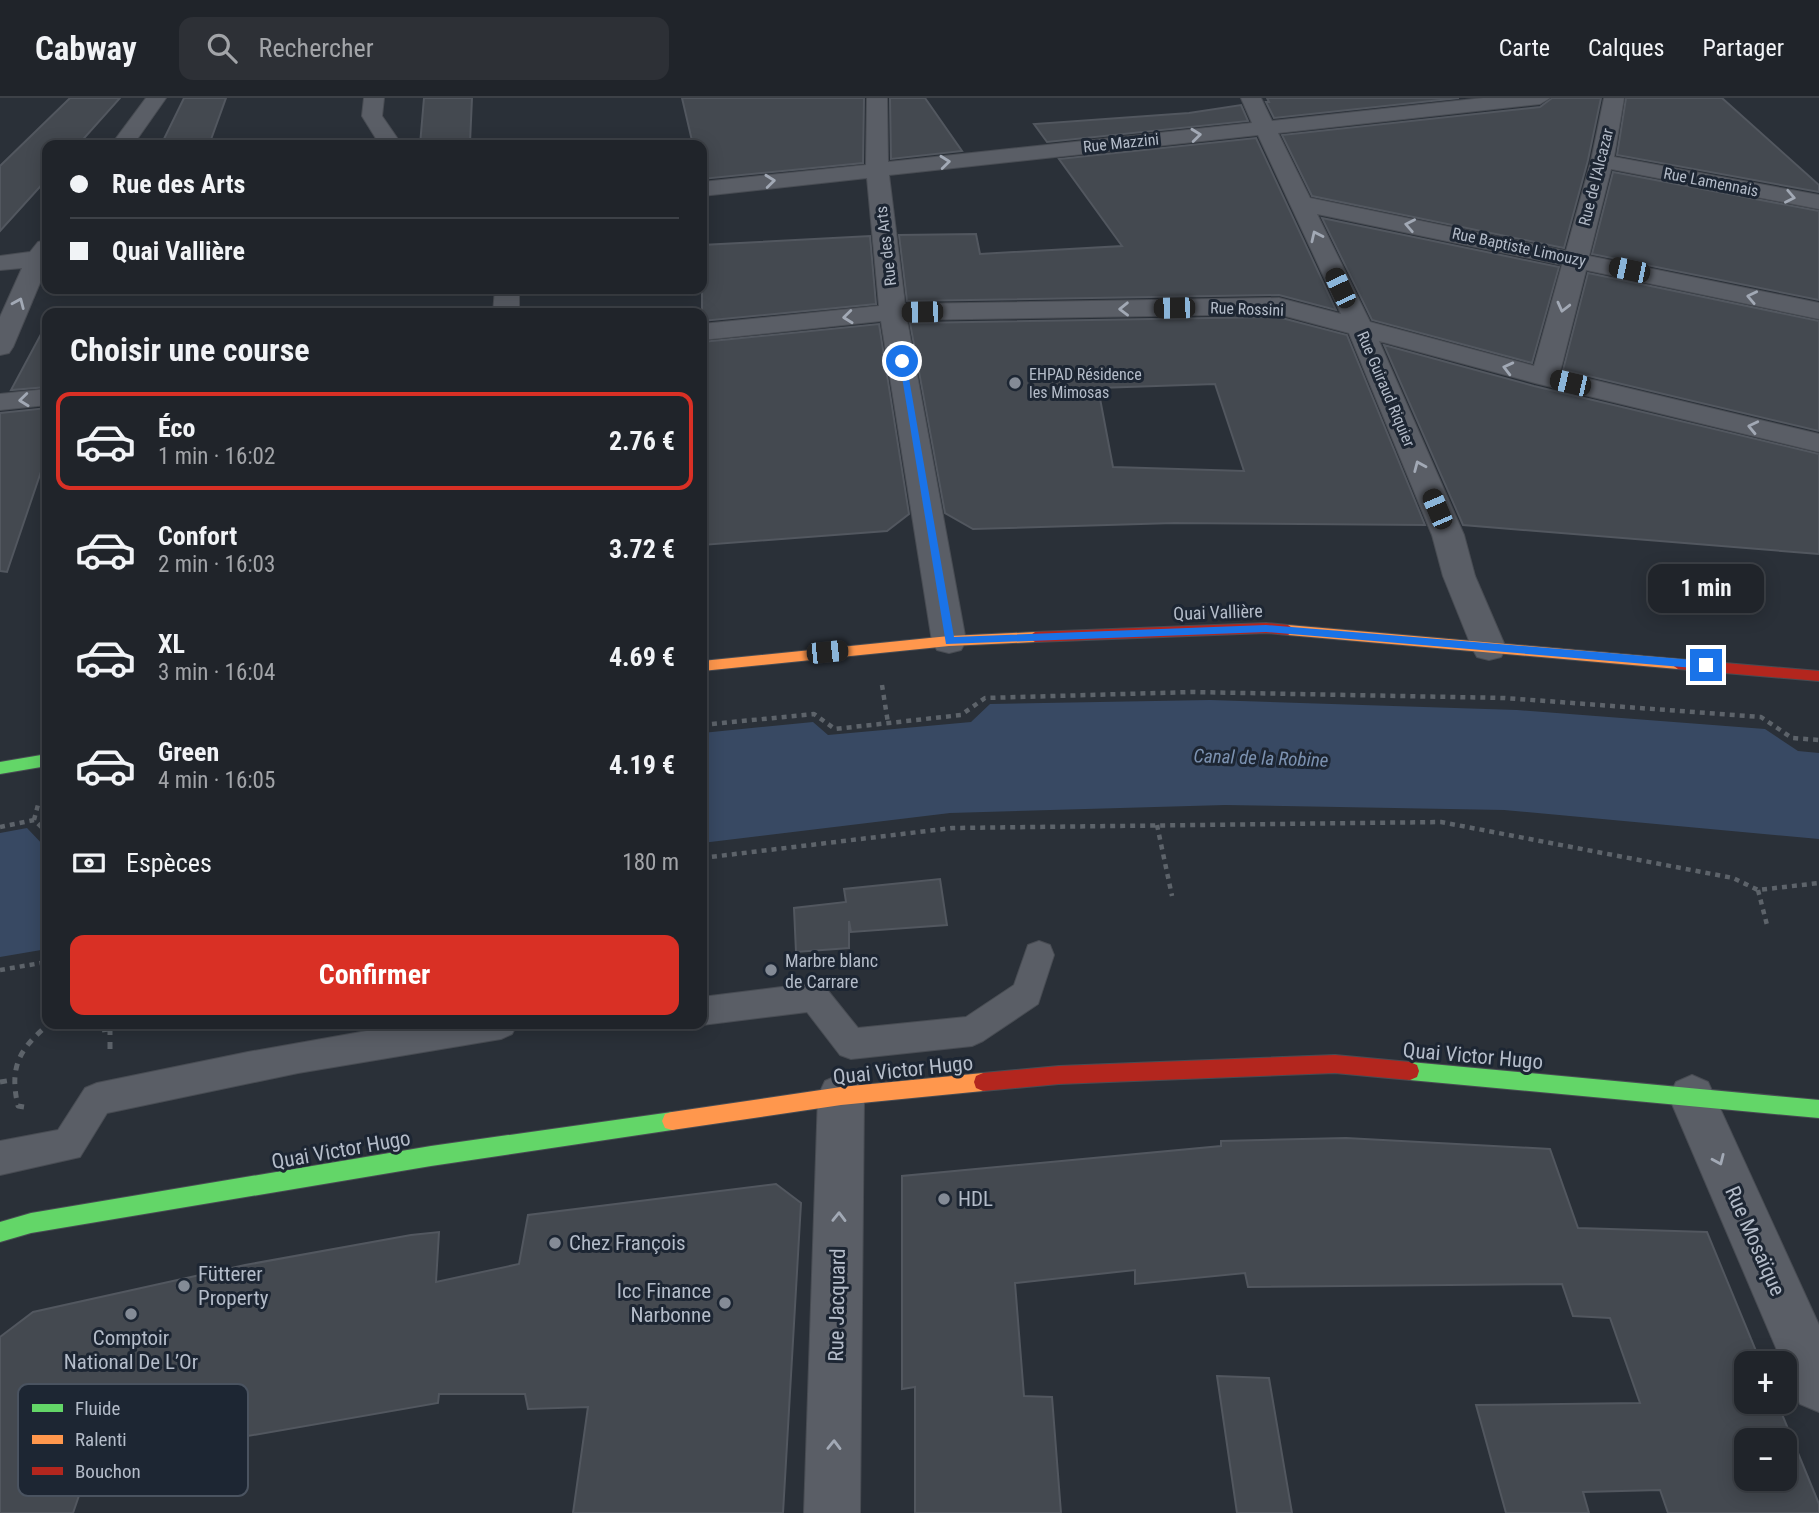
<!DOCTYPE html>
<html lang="fr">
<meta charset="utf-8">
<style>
:root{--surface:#20242a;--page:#2d3036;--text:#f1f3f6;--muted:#a2a4a8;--line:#3d4147;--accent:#d93025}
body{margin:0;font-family:"Roboto Condensed",sans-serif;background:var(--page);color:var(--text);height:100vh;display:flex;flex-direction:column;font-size:26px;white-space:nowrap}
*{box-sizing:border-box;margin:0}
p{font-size:23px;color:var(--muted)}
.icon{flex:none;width:38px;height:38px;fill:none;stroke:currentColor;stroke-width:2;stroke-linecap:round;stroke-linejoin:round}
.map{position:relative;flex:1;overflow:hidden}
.drawer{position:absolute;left:42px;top:210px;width:665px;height:721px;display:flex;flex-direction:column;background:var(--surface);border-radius:14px;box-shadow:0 4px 18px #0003,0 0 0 2px var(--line)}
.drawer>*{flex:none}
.banner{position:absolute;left:42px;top:42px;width:665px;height:154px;border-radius:14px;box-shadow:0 4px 18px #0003,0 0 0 2px var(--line);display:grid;align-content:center;height:154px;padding:0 28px;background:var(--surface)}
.controls{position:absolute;left:1734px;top:1253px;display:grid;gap:14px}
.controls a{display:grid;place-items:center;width:63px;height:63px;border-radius:14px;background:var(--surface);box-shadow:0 4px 18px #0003,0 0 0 2px var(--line);font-size:35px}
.end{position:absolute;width:32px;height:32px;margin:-16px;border:9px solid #1a73e8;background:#fff;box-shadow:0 0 0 4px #fff}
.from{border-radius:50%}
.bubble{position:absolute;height:49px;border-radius:14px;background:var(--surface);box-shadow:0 4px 18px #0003,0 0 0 2px var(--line);font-size:23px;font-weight:700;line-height:49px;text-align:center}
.car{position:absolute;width:21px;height:42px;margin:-21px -10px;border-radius:9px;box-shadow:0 0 5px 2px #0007;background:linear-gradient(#222 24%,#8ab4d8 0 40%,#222 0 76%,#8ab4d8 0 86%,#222 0)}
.banner b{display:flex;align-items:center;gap:24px;height:66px;font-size:26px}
.banner b+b{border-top:2px solid var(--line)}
.banner i{width:18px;height:18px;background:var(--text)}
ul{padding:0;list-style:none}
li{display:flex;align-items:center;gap:21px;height:98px;margin:0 14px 10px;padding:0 14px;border:4px solid transparent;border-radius:14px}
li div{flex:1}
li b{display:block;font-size:26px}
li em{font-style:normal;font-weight:700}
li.active{border-color:var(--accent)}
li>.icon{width:63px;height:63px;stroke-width:1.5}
h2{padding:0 28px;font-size:32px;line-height:84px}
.pay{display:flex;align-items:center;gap:18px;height:77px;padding:0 28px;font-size:26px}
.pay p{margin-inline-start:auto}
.cta{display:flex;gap:14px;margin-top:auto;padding:14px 28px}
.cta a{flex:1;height:80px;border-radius:14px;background:var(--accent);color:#fff;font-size:28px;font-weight:700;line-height:80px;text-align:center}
header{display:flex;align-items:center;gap:42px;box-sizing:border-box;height:98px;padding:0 35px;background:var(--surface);border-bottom:2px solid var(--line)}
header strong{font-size:33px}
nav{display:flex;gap:38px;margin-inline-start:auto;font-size:24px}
.search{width:490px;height:63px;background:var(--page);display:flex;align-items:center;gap:18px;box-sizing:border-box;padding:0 24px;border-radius:14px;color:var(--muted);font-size:26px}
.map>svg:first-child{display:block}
</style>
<header>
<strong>Cabway</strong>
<div class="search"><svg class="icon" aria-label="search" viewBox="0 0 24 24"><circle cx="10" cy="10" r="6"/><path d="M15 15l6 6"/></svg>Rechercher</div>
<nav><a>Carte</a><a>Calques</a><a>Partager</a></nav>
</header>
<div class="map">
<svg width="1819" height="1415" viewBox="0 0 1819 1415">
<rect width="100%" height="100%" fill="#2a3038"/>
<path fill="#384963" d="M1210,602L1517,612L1765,631L1798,653L1819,655V741L1504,712L1225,707L950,715L702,745V635L813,624L828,637L971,624L990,606Z
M27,730L47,751V851L0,859V735Z"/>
<path fill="#444950" stroke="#52575f" stroke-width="2" fill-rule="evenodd" d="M70,0H120L78,47H47V81L0,133V68Z
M184,0H226L209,47H161Z
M424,0H472L470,45L420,47Z
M682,0H864L863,65L702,81V47H693Z
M890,0H925L962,53L891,61Z
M1267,0H1459L1274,20L1266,4H1269Z
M1552,0H1601L1588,62L1564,150L1312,98L1282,37L1540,9Z
M1626,0H1722L1819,87V94L1617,57Z
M1241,7L1248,23L1047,44L1034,26L1189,15Z
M1256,40L1336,212L1279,197L907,203L899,137L976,136L980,156L1122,148L1059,61Z
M1613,74L1819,113V202L1592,156Z
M1322,120L1559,169L1532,265L1372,222Z
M870,138L876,206L702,223V147Z
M1588,175L1819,223V333L1563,272Z
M1278,219L1347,237L1425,427L1174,425L973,431L945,415L910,225ZM1215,286L1244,373L1113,369L1098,290Z
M47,225V289L11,292Z
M879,226L909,416L887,433L702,447V244Z
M1384,247L1534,288L1819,356V456L1463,427Z
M47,310V356L7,474L0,473V315Z
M940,781L947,827L851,834L849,823V850L796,854L794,810L846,804L844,791Z
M1346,1040L1550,1051L1578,1130L1707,1134L1761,1265H1746V1304H1777L1819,1406V1415H1668L1660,1392L1583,1394L1589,1415H1506L1476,1307L1640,1305L1610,1220L1573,1218L1562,1186L1248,1189L1245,1175L1135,1186V1172L1015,1185L1024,1298L1052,1299L1061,1415H915V1289L902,1291V1078L1221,1048V1043ZM1746,1342H1785V1381H1746Z
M776,1086L801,1105L783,1415H573L588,1309L528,1311L525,1296H439L438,1305L213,1344L216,1326L93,1357L73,1415H0V1239L33,1214L245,1167L411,1137L439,1134L436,1184L519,1166L528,1117Z
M1217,1278L1269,1280L1292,1415H1237Z"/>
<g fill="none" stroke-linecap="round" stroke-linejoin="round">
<defs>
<path id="lane" d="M1039,843L1050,847L1054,857L1038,906L983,943L972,948L851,961L840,957L807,914L702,927L698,926H702V899L814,885L825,889L858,930L966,919L1014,887L1028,847Z
M406,926H517L512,936L501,941L298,975L107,1015L80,1059L0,1077V1043L58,1032L85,990L97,985L248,954Z"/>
<path id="street" d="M146,0H166L133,47H111Z
M364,0H384L382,18L402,47H380L362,18Z
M867,0H887L888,64L1252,25L1241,0H1261L1272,23L1483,0H1550L1540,6L1278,35L1310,100L1566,153L1591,63L1604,0H1624L1614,59L1819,97V111L1611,71L1589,158L1819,205V221L1586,172L1560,274L1819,336V354L1535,285L1379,243L1464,437L1475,478L1506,550L1501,559L1489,562L1477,559L1472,550L1443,478L1432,437L1349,235L1278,216L907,222L966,543L961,552L949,555L937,552L932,543L881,223L702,242V226L879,208L867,80L702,98V84L866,67ZM1258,37L1341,216L1279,200L905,206L889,77ZM1317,116L1562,167L1534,268L1370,224Z
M47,142V168L13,249L9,255L0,257V219L22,170L0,172V158L30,154L38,144Z
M495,191H519V215H493Z
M47,291V307L0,312V296Z
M841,976L857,983L864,998L860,1415H804L818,998L825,983Z
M1692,977L1708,984L1819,1227V1314L1800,1306L1669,999L1676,984Z"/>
<path id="fast" d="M47,656V668L0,676V664Z
M1410,964L1819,1002V1020L1410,982L1403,979L1401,973L1403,967Z
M672,1014L679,1016L682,1023L679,1030L672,1032L431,1068L31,1135L0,1144V1124L31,1115L431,1048Z"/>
<path id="slow" d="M1288,527L1678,561L1685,566L1678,571L1288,537L1281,532Z
M1035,534L1042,539L1035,544L949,548L702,573V563L949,538Z
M983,975L990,978L992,984L990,990L983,993L841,1007L672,1032L665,1030L662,1023L665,1016L672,1014L841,989Z"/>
<path id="jam" d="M1266,525L1288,527L1295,532L1288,537L1266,535L1035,544L1028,539L1035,534Z
M1678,561L1819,573V583L1678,571L1671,566Z
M1335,957L1410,964L1417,967L1419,973L1417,979L1410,982L1335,975L1059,986L983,993L976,990L974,984L976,978L983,975L1059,968Z"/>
</defs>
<use href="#lane" stroke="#484c53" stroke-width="2"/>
<use href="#street" stroke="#484c53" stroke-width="2"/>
<use href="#fast" stroke="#484c53" stroke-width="2"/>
<use href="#slow" stroke="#484c53" stroke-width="2"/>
<use href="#jam" stroke="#484c53" stroke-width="2"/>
<path stroke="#5d636a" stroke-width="4.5" stroke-dasharray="5 5" stroke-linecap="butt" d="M882,587L888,625
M702,627L814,616L835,631L961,617L985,600L1192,594L1505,600L1761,619L1792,640L1819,642
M34,722L39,703
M1157,727L1172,798
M0,729L34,722L47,734
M702,760L952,730L1441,724L1733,780L1758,792L1819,785
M1758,792L1767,827
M702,847L703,874
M0,872L47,864"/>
<path stroke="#5d636a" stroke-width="5" stroke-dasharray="7 7" stroke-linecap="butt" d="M95,926V933L142,926
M110,930V954
M0,984L12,982
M24,1009L18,1008C9,969 19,951 49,926"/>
<use href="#lane" fill="#5a5e66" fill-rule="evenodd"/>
<use href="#street" fill="#5a5e66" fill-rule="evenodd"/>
<use href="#fast" fill="#63d668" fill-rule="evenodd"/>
<use href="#slow" fill="#ff974d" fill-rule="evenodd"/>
<use href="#jam" fill="#b3261e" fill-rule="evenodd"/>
</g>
<defs><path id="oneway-chevron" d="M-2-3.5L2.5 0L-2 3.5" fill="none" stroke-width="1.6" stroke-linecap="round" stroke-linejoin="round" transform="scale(1.75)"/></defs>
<g stroke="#a2a9b5">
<use href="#oneway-chevron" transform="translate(1196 37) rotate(-6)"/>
<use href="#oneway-chevron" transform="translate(945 64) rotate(-6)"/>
<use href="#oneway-chevron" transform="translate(770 83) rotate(-6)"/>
<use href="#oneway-chevron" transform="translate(1790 99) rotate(11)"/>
<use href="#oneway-chevron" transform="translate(1410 127) rotate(-169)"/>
<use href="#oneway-chevron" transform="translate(1316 138) rotate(-115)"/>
<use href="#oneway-chevron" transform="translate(1752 199) rotate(-168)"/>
<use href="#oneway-chevron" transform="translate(19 205) rotate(-67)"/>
<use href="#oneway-chevron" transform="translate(1563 209) rotate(104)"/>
<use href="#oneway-chevron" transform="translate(1124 211) rotate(179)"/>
<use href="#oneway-chevron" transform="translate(848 219) rotate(174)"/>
<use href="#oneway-chevron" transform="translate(1508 270) rotate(-166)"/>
<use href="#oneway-chevron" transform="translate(24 302) rotate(174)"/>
<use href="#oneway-chevron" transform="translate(1753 329) rotate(-167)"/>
<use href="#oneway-chevron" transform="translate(1419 368) rotate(-113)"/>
<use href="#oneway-chevron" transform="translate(1719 1062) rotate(66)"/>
<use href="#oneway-chevron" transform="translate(839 1119) rotate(-89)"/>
<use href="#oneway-chevron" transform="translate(834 1347) rotate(-89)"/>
</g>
<path fill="#1a73e8" d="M899,261L906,263L954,539L1266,527L1706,563L1711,567L1706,571L1266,534L946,546Z"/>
<g fill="#848b96" stroke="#1d2633" stroke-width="2.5">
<circle cx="1015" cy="285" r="7"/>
<circle cx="771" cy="872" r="7"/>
<circle cx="944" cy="1101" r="7"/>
<circle cx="555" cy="1145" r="7"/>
<circle cx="184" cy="1188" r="7"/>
<circle cx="725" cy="1205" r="7"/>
<circle cx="131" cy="1216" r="7"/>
</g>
<g text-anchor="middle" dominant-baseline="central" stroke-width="6" stroke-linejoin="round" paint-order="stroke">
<g font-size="16" fill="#b4bcc9" stroke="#1d2633">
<text transform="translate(1121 45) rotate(-6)">Rue Mazzini</text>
<text transform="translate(1596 79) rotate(-76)">Rue de l'Alcazar</text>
<text transform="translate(1711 84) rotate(11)">Rue Lamennais</text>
<text transform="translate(886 148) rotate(-97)">Rue des Arts</text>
<text transform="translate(1519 149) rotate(12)">Rue Baptiste Limouzy</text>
<text transform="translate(1247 211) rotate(2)">Rue Rossini</text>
<text transform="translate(1386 291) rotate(67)">Rue Guiraud Riquier</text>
</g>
<g font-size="16" fill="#b4bcc9" stroke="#1d2633" text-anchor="start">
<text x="1029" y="276">EHPAD Résidence<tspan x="1029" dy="18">les Mimosas</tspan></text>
</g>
<g font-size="18" fill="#b4bcc9" stroke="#1d2633">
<text transform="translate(1218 514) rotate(-2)">Quai Vallière</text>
</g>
<g font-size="18" fill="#b4bcc9" stroke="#1d2633" text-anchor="start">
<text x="785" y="862">Marbre blanc<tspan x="785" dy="21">de Carrare</tspan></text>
</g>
<g font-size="19" font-style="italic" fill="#7c92b1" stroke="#1d2633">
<text transform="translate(1261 660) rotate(2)">Canal de la Robine</text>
</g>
<g font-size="21" fill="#b4bcc9" stroke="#1d2633">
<text transform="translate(1473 958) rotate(5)">Quai Victor Hugo</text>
<text transform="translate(903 972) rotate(-6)">Quai Victor Hugo</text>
<text transform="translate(341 1052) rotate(-10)">Quai Victor Hugo</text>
<text transform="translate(1755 1143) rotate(66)">Rue Mosaïque</text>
<text transform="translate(837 1207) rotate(-89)">Rue Jacquard</text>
</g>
<g font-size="21" fill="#b4bcc9" stroke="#1d2633" text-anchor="start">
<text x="958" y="1101">HDL</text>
<text x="569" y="1145">Chez François</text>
<text x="198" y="1176">Fütterer<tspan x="198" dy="24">Property</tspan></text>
<text x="711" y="1193" text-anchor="end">Icc Finance<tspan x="711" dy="24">Narbonne</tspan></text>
<text x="131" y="1240" text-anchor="middle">Comptoir<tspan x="131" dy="24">National De L’Or</tspan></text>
</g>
</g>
<rect x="18" y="1286" width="230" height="112" rx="10" fill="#1d2633" stroke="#4a5360" stroke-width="2"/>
<rect x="32" y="1306" width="31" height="8" fill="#63d668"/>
<rect x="32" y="1337" width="31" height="9" fill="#ff974d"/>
<rect x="32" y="1369" width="31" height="8" fill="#b3261e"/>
<g font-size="19" fill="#b4bcc9">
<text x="75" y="1317">Fluide</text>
<text x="75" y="1348">Ralenti</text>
<text x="75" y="1380">Bouchon</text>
</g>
</svg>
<div class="controls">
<a>+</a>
<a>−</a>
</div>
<i class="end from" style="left:902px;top:263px"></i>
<i class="end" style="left:1706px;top:567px"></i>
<div class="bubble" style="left:1648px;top:466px;width:116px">1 min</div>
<i class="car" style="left:1629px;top:172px;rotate:282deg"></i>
<i class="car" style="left:1340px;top:190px;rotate:335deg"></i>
<i class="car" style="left:1174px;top:210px;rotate:269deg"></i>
<i class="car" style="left:922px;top:214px;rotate:269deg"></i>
<i class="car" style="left:1570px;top:285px;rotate:283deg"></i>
<i class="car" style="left:1437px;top:411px;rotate:337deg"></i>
<i class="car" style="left:827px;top:554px;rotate:84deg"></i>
<div class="banner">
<b><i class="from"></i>Rue des Arts</b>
<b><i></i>Quai Vallière</b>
</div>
<section class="drawer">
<h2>Choisir une course</h2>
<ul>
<li class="active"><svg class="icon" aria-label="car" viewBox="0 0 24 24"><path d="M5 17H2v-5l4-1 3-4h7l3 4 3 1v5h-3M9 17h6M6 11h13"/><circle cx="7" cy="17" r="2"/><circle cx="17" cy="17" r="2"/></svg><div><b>Éco</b><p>1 min · 16:02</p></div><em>2.76 €</em></li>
<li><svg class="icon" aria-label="car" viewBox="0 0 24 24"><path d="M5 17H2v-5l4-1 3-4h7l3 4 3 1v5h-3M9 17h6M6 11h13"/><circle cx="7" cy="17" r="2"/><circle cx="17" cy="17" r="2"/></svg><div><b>Confort</b><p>2 min · 16:03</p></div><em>3.72 €</em></li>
<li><svg class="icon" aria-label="car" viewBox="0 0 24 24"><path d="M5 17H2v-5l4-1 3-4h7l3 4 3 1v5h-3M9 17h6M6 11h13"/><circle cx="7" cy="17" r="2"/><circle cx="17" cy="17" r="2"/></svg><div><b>XL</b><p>3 min · 16:04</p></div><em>4.69 €</em></li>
<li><svg class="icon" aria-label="car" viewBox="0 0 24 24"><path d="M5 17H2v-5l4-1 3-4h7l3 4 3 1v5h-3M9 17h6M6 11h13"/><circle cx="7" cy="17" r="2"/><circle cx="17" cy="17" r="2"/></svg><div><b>Green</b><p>4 min · 16:05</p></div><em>4.19 €</em></li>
</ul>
<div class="pay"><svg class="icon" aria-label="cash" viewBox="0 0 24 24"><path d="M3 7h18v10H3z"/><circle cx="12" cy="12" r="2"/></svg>Espèces<p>180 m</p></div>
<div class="cta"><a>Confirmer</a></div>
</section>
</div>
